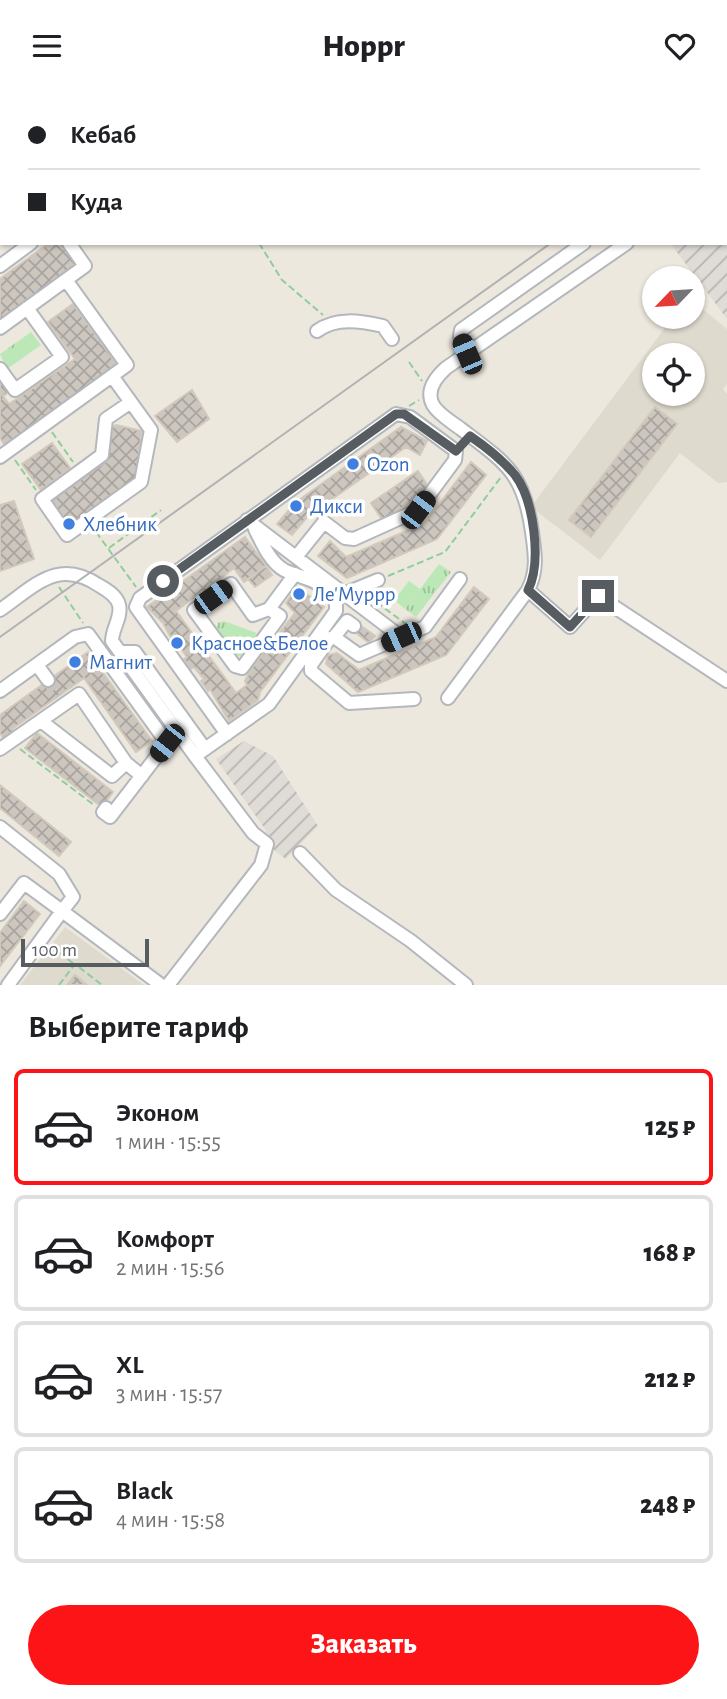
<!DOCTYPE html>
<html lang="ru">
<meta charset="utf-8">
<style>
:root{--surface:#fff;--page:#f2f2f2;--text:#202124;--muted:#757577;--line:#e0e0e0;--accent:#fc1417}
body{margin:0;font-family:"Alegreya Sans",sans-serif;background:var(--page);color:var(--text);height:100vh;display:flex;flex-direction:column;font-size:26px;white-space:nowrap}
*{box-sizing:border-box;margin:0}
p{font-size:23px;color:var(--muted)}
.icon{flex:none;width:38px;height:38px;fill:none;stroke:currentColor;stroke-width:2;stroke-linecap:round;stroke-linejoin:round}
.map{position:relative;height:894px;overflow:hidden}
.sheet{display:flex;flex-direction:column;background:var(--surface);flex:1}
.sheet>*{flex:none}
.guide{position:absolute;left:0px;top:0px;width:728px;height:154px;box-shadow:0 2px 5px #0004;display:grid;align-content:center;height:154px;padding:0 28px;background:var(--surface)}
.needle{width:46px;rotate:245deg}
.buttons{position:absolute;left:642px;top:175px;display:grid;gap:14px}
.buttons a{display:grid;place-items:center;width:63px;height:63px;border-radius:50%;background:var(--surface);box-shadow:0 2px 5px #0004;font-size:35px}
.scale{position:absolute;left:21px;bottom:18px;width:128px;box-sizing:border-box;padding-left:7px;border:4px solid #575c61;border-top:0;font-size:19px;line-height:24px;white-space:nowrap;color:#575c61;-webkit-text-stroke:5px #fff;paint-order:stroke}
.end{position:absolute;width:32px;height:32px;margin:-16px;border:9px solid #575c61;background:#fff;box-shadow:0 0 0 4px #fff}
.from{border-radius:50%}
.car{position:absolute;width:21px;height:42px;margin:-21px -10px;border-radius:9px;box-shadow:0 0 5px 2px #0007;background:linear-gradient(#222 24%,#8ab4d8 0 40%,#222 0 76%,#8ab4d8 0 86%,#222 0)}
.guide b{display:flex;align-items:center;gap:24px;height:66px;font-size:26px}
.guide b+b{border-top:2px solid var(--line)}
.guide i{width:18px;height:18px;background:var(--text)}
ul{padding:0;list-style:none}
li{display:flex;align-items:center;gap:21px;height:116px;margin:0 14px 10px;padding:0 14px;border:4px solid var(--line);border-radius:10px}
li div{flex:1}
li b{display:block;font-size:26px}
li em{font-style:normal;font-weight:800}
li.on{border-color:var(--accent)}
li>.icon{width:63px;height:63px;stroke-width:1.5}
h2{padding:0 28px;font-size:32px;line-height:84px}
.primary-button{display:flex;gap:14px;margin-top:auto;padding:14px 28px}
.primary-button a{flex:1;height:80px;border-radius:42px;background:var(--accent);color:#fff;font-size:28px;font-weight:800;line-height:80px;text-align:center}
header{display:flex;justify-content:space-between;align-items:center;height:91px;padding:0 28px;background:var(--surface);font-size:32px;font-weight:800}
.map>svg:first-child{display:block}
</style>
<header><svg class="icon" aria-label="menu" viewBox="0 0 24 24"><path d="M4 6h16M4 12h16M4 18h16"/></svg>Hoppr<svg class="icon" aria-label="heart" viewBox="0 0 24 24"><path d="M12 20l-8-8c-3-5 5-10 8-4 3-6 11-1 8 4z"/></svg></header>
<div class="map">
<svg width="727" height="894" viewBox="0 0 727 894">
<defs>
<pattern id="industrial-furrows" width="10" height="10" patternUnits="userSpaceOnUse" patternTransform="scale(1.75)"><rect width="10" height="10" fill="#dfdbd6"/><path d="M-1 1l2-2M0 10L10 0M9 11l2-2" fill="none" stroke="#b8b5b1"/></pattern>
<pattern id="park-tufts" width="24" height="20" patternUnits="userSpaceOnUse" patternTransform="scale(1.75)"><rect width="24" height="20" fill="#bbe8b6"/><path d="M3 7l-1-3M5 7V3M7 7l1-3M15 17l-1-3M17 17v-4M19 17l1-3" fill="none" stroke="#9bbf97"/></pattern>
<pattern id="building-cross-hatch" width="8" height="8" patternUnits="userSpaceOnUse" patternTransform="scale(1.75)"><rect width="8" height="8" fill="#ccc6bf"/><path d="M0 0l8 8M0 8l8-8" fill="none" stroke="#a8a49f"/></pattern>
</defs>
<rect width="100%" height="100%" fill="#ede8de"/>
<path fill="url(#industrial-furrows)" d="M727,93V228L670,152H726Z
M244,650L273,665L318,735L286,768L271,757L265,738L216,668Z"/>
<path fill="#dfdace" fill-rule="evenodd" d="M693,210L727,238V293L723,298L727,303V391L718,392L680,362L600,469L531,416L673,226H693ZM654,264H693V303H654Z
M65,836L144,894H20Z"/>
<path fill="#bbe8b6" d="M409,490L420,498L405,518L394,509Z"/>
<path fill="url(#park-tufts)" d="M31,241L41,254L7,278L0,263Z
M439,473L451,481L416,526L405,518Z
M224,530L257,542L242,565H236L216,538L218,532Z"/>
<path fill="url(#building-cross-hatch)" stroke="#d2c9bc" stroke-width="2" d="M0,0H117L118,2H2L0,12Z
M0,16L2,18V80L0,78Z
M49,152H62L77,173L0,229V188Z
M73,213L118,275L6,356L0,347V289L9,301L3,305L9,313L75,268L48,231Z
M192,299L209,328L177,351L155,325Z
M655,316L677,333L591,446L569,429Z
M116,334L142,340L136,389L69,436L51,410L108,369L111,337Z
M401,336L427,350L420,364L406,356L308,425L292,444L277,433L295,412Z
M52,352L70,377L41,399L22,373Z
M471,371L486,384L437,448L347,487L318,465L330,450L346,466L425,432Z
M418,380L430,398L383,430L371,412Z
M14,410L34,468L0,480V414Z
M245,446L266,475L244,491L234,477L211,494L213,497L203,504L201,501L176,520L236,602L247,594L245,590L251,578L295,522L286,512L297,496L324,516L260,601L258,609L229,630L210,598L208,600L201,590L204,588L194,576L191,578L184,568L187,566L179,555L176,556L163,532L147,516Z
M266,475L272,484L255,496L248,488Z
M474,496L489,508L446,564L358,601L326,573L328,564L337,562L359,579L436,546Z
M357,532L375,545L369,552L351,538Z
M88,561L152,650L136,661L84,587L12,638L14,641L4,648L0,642V624Z
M37,642L113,701L102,716L25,657Z
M0,694L71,751L59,765L0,717Z
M24,810L40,823L0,875V842Z
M75,884L87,894H67Z"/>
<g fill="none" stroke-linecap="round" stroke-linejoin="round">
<path stroke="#c8c5bf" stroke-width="12" stroke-dasharray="12 6" stroke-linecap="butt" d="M0,6L2,8
M48,589L59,605"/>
<defs>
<path id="minor" d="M126,0L128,2
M155,0L156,2
M261,2L263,0
M726,53H727
M726,81L727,80
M0,97L2,99
M0,175L31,152
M0,237L85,175L69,152
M317,240C336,226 360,230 383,235L392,248
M467,263L460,245L461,239L584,152
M0,278L15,299L62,266L27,217
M112,285L151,339L141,391L67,444L42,408L102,364L106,328L131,311
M0,366L127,274L66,189
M247,429L401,546
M255,438C262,452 270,471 284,479C298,486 314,487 325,498
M528,499L570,536L598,505L727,590
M344,503L378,489
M269,518L253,524L231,493L194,519L235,575L242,577L280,525L269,518L295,483
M0,519C35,495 58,466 100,495C107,499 117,505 119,514C122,526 112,538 112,550L195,665L253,742L267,753L261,774L168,894
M334,546L347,530L354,535
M120,561H135L205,658
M37,574L48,589
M0,600L75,546L88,543L167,652
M448,607L528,499C538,479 535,462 532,441C524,382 506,372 461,338C452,331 439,324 433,314C425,299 436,286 446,277L627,152
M414,608L349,612L311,580V574L330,547L334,546L359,564L425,536L460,488
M41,630L112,685L126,672
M227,643L136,516L140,507L396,323L410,326L456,360L455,369L418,419L354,448L345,447L324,431L296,466
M0,658L79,603L126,672L142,685
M195,665L269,613L336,520V510L324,488
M106,717L103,721L110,726L170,648
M0,736L59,783L73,806L62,820L24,792L0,823
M300,762L336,799L411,850L466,894
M8,894L62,820L161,894"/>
</defs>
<use href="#minor" stroke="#b4b8bd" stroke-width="16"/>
<path stroke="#90cc9c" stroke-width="2" stroke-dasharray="7 3.5" stroke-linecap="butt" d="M259,152L282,189L323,224
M409,271L422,290
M409,315L419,309
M52,341L73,371
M15,369L36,399
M96,441L136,496
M109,457L161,419
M388,485L445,461L501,386
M59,496L83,532
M368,505L406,533
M20,658L94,714
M51,855L74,873
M59,894L75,873L102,894"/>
<use href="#minor" stroke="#fff" stroke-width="12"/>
<path stroke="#b1b2b2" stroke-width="2" d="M726,31L727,30
M0,546L551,152"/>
</g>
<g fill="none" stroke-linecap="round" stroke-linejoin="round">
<path stroke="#575c61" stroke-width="9" d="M163,490L396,323H404L456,360L470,345C486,356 502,368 515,384C534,409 542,471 528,499L570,536L598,505"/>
</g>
<g fill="#3f7fe0" stroke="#fff" stroke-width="2.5">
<circle cx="353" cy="373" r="7"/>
<circle cx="296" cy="415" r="7"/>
<circle cx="69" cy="433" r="7"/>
<circle cx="299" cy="503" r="7"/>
<circle cx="177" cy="552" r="7"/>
<circle cx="75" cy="571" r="7"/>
</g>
<g text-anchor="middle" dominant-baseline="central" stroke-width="7" stroke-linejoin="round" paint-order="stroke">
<g font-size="21" fill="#366cbe" stroke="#fff" text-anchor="start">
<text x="367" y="373">Ozon</text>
<text x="310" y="415">Дикси</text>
<text x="83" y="433">Хлебник</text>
<text x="313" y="503">Ле'Муррр</text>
<text x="191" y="552">Красное&amp;Белое</text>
<text x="89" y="571">Магнит</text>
</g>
</g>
</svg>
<div class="buttons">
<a><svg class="needle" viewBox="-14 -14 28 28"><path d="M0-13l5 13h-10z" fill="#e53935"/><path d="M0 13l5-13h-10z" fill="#757577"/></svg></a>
<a><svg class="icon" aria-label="locate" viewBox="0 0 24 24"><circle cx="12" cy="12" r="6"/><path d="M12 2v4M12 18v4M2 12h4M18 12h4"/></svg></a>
</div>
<div class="scale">100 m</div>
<i class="end from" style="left:163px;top:490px"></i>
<i class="end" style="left:598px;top:505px"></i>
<i class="car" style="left:467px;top:263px;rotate:337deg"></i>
<i class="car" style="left:418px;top:419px;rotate:37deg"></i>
<i class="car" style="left:213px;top:506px;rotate:54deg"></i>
<i class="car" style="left:401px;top:546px;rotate:246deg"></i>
<i class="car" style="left:167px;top:652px;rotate:218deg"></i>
<div class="guide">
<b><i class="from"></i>Кебаб</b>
<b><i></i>Куда</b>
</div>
</div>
<section class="sheet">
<h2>Выберите тариф</h2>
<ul>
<li class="on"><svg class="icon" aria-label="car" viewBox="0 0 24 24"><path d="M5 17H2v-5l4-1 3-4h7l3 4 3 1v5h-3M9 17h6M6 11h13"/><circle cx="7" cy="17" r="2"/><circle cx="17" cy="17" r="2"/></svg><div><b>Эконом</b><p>1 мин · 15:55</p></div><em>125 ₽</em></li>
<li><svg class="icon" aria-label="car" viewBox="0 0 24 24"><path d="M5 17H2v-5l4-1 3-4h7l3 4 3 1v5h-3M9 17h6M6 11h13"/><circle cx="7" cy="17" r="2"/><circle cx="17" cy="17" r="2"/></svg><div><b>Комфорт</b><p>2 мин · 15:56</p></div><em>168 ₽</em></li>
<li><svg class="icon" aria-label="car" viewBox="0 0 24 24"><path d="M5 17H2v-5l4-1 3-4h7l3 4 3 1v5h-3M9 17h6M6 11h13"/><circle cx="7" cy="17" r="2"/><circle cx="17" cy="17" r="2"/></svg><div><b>XL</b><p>3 мин · 15:57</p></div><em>212 ₽</em></li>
<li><svg class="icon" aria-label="car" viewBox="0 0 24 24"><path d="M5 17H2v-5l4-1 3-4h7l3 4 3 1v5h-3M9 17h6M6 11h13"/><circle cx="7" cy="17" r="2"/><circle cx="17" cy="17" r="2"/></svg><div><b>Black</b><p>4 мин · 15:58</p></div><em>248 ₽</em></li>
</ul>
<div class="primary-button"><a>Заказать</a></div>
</section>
